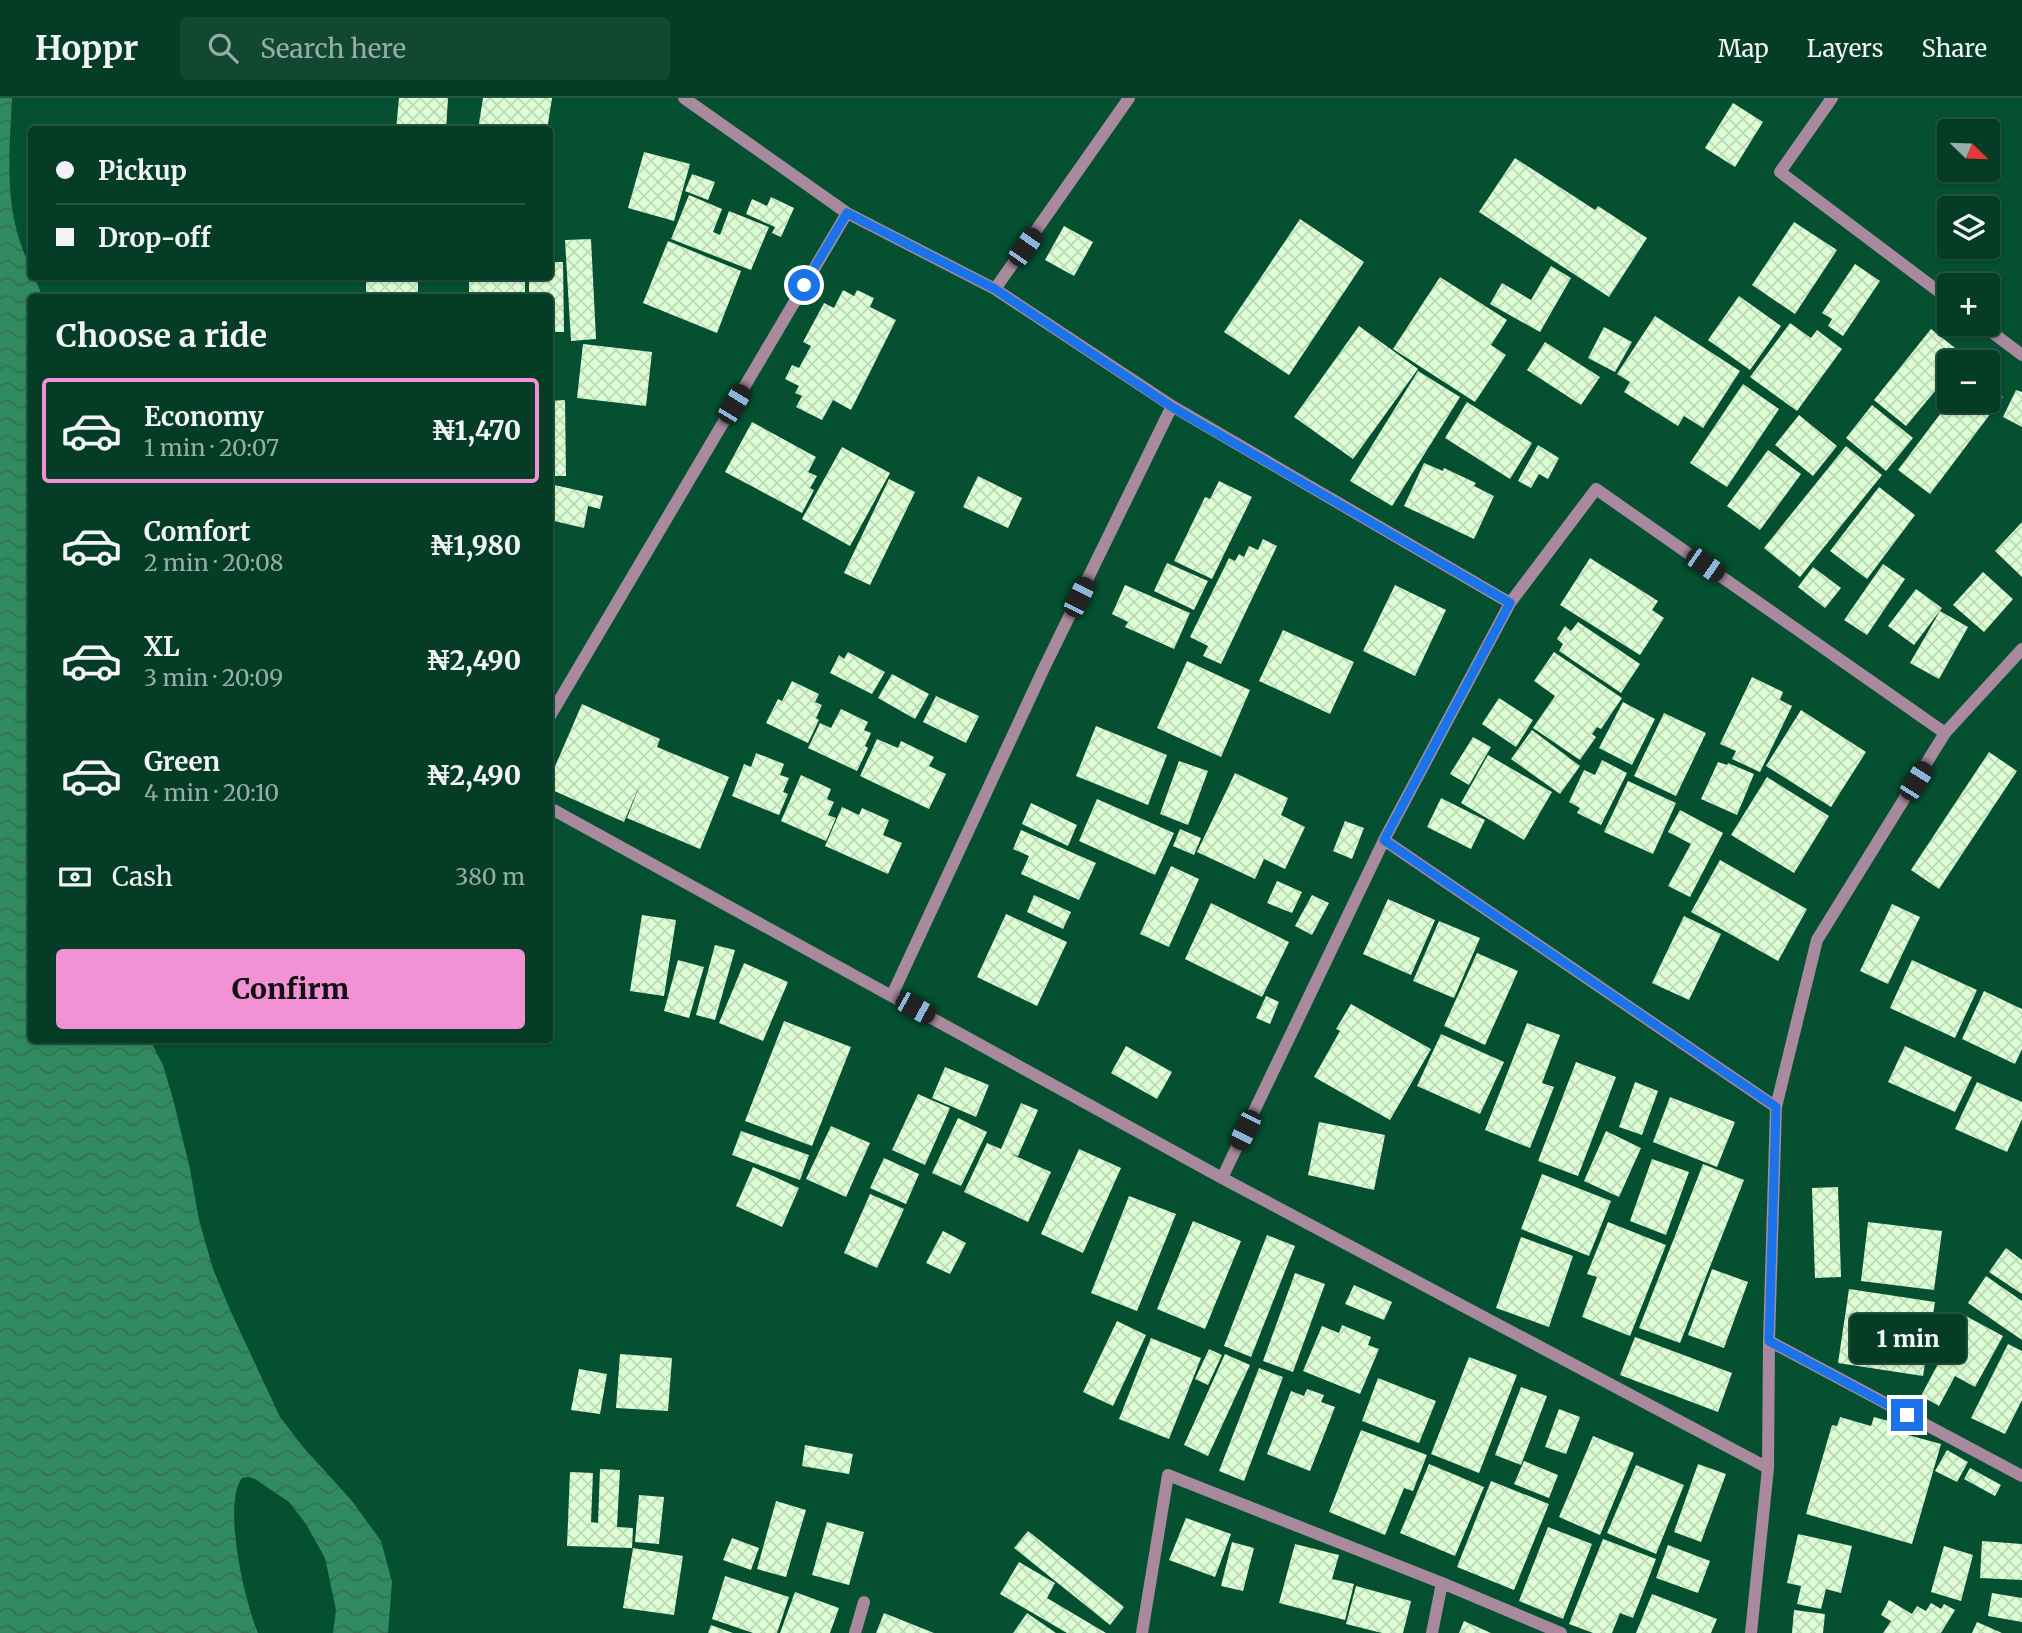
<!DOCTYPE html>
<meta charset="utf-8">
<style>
:root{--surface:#043c25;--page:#124732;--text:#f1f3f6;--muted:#97ada7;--line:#255642;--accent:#f391d6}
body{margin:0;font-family:Merriweather,serif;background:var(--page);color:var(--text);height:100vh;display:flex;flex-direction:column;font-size:26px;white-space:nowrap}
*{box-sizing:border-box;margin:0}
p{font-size:23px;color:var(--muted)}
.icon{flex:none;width:38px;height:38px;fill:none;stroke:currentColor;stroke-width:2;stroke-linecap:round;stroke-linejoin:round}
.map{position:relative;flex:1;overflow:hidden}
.sheet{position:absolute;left:28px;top:196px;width:525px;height:749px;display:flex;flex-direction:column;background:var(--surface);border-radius:7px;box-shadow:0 2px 5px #0004,0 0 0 2px var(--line)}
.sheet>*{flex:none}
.hud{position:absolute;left:28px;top:28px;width:525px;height:154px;border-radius:7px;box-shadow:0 2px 5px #0004,0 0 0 2px var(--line);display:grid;align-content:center;height:154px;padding:0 28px;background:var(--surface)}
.needle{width:46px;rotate:113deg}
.buttons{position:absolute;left:1937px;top:21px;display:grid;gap:14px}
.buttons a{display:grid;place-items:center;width:63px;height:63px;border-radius:7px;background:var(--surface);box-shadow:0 2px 5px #0004,0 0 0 2px var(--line);font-size:35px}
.end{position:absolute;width:32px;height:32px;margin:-16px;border:9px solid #1a73e8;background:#fff;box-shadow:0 0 0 4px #fff}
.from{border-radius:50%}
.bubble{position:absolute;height:49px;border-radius:7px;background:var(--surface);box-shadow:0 2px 5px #0004,0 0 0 2px var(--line);font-size:23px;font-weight:800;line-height:49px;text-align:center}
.car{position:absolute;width:21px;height:42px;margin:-21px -10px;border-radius:9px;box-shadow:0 0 5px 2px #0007;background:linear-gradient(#222 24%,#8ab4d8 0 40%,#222 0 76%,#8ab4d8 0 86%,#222 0)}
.hud b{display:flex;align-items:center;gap:24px;height:66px;font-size:26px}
.hud b+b{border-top:2px solid var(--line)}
.hud i{width:18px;height:18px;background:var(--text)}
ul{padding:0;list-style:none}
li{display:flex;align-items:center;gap:21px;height:105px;margin:0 14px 10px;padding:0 14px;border:4px solid transparent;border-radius:7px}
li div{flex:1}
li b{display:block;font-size:26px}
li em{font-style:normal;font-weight:800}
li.selected{border-color:var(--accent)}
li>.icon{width:63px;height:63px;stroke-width:1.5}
h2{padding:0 28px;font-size:32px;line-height:84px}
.pay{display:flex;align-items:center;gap:18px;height:77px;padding:0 28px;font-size:26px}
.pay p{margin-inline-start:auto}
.action{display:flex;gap:14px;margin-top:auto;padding:14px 28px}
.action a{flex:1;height:80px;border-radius:7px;background:var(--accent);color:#111;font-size:28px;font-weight:800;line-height:80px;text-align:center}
header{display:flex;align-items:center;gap:42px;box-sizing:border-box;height:98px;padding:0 35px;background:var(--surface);border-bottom:2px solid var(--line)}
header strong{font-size:33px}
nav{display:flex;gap:38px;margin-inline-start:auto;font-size:24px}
.search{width:490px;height:63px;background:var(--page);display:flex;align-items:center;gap:18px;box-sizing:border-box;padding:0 24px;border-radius:7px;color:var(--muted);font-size:26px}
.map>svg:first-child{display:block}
</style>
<header>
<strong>Hoppr</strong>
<div class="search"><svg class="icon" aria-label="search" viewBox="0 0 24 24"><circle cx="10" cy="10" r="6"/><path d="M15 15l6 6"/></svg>Search here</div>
<nav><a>Map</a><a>Layers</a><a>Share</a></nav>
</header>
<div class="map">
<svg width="2022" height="1535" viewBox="0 0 2022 1535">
<defs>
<pattern id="water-waves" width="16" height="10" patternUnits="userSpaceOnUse" patternTransform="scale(1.75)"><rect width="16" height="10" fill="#318b60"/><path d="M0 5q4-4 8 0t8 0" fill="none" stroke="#337253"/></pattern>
<pattern id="building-cross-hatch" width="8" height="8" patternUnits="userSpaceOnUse" patternTransform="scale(1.75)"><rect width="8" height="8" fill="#ddfdd4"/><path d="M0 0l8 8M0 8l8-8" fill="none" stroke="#bcd8b6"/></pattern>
</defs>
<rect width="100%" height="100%" fill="#055031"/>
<path fill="url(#water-waves)" d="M0,0H12C10,45 5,92 18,137C21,149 27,161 31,173L32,178L34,179L43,199L32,200V942H150L163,967L173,1001L190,1071L199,1122L213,1171L231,1214L280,1319L304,1350L352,1403L381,1443L392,1484L388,1535H333L336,1512L325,1460L306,1426L289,1404L255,1381L249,1379L242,1380C222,1407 245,1504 258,1535H0Z"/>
<path fill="url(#building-cross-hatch)" d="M399,0H448L446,32H396Z
M483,0H552L547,32H478Z
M1733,5L1763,24L1735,69L1705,50Z
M644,54L690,66L674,123L628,110Z
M1515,60L1595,112L1598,108L1647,140L1609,199L1479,114Z
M692,76L715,84L708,102L685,93Z
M689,97L722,111L713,134L720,137L729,113L769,129L751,172L671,141Z
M771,99L794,110L781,139L772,135L775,129L746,116L752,101L767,108Z
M1300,121L1364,164L1289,277L1224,234Z
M1794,124L1837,152L1795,216L1752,187Z
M1064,128L1093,144L1074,178L1045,162Z
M591,141L596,241L571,243L565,142Z
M668,143L741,173L717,235L643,205Z
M550,164H563L564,234H550V200H529V178H550Z
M1855,166L1880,183L1843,238L1828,228L1832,221L1822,215Z
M1551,168L1571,180L1540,234L1490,206L1502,185L1531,202Z
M366,178H418V196H366Z
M469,178H525V200H469Z
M1440,179L1507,222L1491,247L1506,257L1475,304L1393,251Z
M843,192L854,198L857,192L874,200L870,209L896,222L851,312L833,302L822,322L796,309L802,298L795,295L799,288L785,281L792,267L799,270L811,248L803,244L824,205L834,210Z
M1739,198L1781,228L1750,272L1708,242Z
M1655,218L1740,273L1703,330L1684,318L1678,328L1624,294L1630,284L1617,276Z
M1790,225L1811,240L1817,232L1842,251L1797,313L1750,279Z
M1359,228L1418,271L1353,361L1294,319Z
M1604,229L1632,244L1615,274L1588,260Z
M1931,231L1964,257L1958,264H1950V275L1906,328L1874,302Z
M1545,244L1600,279L1581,307L1527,272Z
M583,246L652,254L646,308L577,300Z
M1418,273L1460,299L1392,408L1350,383Z
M1743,286L1779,311L1727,389L1690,365Z
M1988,288L2003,299L1930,396L1898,372L1950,303H1988Z
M2016,292L2022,294V329L2003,319Z
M565,302L566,378H550V303Z
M1467,304L1532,345L1510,381L1445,340Z
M1872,307L1913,340L1886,373L1846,340Z
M1799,317L1837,348L1813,378L1775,347Z
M752,324L816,359L808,374L817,378L810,390L814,392L802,415L725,374Z
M1538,347L1559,360L1548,381L1539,376L1531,390L1518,383Z
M1846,348L1882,377L1800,479L1764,450Z
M842,349L890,375L850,448L802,421Z
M1768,352L1801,376L1760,432L1727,408Z
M1424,365L1443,373L1444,370L1476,385L1474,388L1494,398L1474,441L1404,408Z
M978,378L1022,400L1008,430L963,409Z
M889,381L915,394L870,487L844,475Z
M1219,383L1252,399L1212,481L1174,463L1205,399L1210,401Z
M550,386L603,398L600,411L588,408L584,430L550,422Z
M1879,389L1915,417L1867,481L1830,453Z
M2022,424V479L1995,453Z
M1263,441L1277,448L1221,566L1203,558L1208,548L1190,539L1229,460L1235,463L1239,456L1244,459L1249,448L1258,452Z
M1590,460L1658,503L1652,512L1664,520L1640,557L1560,507Z
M1167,465L1208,483L1194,512L1154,493Z
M1883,466L1905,481L1867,537L1844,522Z
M1813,469L1841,490L1825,510L1798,489Z
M1983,474L2013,501L1984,534L1953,507Z
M1125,487L1190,515L1174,551L1125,529L1128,524L1112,516Z
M1395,487L1446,512L1415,578L1363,553Z
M1916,491L1942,510L1914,547L1888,528Z
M1940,513L1968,529L1939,581L1910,565Z
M1578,524L1640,566L1621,595L1559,553L1563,546L1557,541L1565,528L1571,533Z
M1283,532L1354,564L1330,616L1259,583Z
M848,554L885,574L872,596L830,575L839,557L844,561Z
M1554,554L1622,600L1601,631L1597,629L1592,636L1596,639L1580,662L1533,630L1555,598L1534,583Z
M1187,563L1250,592L1221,659L1157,630Z
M892,576L929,596L915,621L878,600Z
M1752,579L1783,594L1780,602L1792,608L1760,674L1732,661L1736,653L1720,646Z
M792,583L819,596L815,604L822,607L816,620L819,622L808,645L766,625L778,601L782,603Z
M936,598L979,618L966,645L923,624Z
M1499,600L1533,622L1516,649L1482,626Z
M1623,604L1655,621L1632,667L1599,650Z
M582,606L660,641L657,649L729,679L700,751L627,720L641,684L624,724L550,691V680Z
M841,611L868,624L864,632L871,635L865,648L868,650L857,673L808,650L820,625L831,630Z
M1801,612L1866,654L1831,709L1766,668Z
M1664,615L1706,635L1676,698L1634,678Z
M1096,628L1167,657L1148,707L1076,678Z
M1532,632L1580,668L1560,696L1511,661Z
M1473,639L1491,649L1469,687L1450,676Z
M877,641L898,650L901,643L934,659L929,668L946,676L929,711L860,678Z
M1989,654L2017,673L1939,791L1911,772Z
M756,655L784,666L780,677L789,680L783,694L788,696L779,717L732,698L744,666L751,669Z
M1488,657L1552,694L1524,742L1461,705Z
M1602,662L1627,675L1601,727L1577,715L1580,710L1569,704L1584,672L1595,677Z
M1179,663L1208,673L1188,727L1160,716Z
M1718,664L1727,667L1728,665L1754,676L1737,717L1701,701Z
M1235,675L1288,700L1281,717L1305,729L1285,771L1264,761L1255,781L1197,754Z
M801,677L831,691L827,701L834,704L828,717L836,720L826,743L781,723Z
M1767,679L1829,718L1794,775L1731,737Z
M1628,683L1676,705L1653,756L1604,734Z
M1441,700L1485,722L1471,751L1427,729Z
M1097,701L1174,735L1155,777L1079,743Z
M1031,705L1077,727L1068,748L1022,726Z
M842,709L859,717L862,710L889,722L883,737L902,745L888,776L825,748Z
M1680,712L1723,735L1690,799L1668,788L1691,746L1668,734Z
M1345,723L1364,730L1352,761L1333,753Z
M1180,731L1201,740L1194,757L1173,748Z
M1021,732L1096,765L1079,802L1021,776L1029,758L1013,751Z
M1720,762L1807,811L1778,863L1691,814Z
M1171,768L1199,781L1169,849L1140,836Z
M1277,783L1302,794L1292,815L1267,805Z
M1034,797L1071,814L1063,831L1027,814Z
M1312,797L1329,805L1312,837L1295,828Z
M1388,801L1435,822L1411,877L1363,856Z
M1211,805L1289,844L1262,899L1185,861Z
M1892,806L1920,819L1888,886L1860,873Z
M1006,816L1067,844L1037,908L977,879Z
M642,817L676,822L664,898L630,893Z
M1684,818L1721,836L1689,902L1652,885Z
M1439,823L1480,840L1454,900L1413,883Z
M550,844L554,845L551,866H550Z
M715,847L735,852L715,922L696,917Z
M1477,855L1518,873L1485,947L1444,928Z
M678,862L704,869L689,920L664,913Z
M1912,862L1977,892L1955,940L1890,910Z
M744,865L788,884L763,943L719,925Z
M1984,893L2022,911V951L2015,966L1962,941Z
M1266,898L1279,904L1270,926L1256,920Z
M1351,906L1431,951L1390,1022L1314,979L1340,933L1336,931Z
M784,923L851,949L812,1048L745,1023Z
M1527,925L1560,937L1542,985L1554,989L1530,1050L1485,1032Z
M1441,936L1504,964L1480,1016L1417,988Z
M1126,948L1172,974L1157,1001L1111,975Z
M1905,948L1972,979L1955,1014L1888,984Z
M1576,964L1616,979L1578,1078L1538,1063Z
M945,969L989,987L976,1019L932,1000Z
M1635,984L1658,993L1642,1037L1619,1029Z
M1977,984L2022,1004V1021L2007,1054L1955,1031Z
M918,996L950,1010L925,1067L892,1052Z
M1670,999L1735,1024L1717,1069L1653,1044Z
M1021,1005L1038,1012L1018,1058L1009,1055L1051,1074L1028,1124L964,1094L987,1045L1001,1051Z
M958,1020L987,1034L961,1088L932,1075Z
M1319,1024L1385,1037L1374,1092L1308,1077Z
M831,1028L870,1045L846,1099L806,1081Z
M741,1033L809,1057L800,1082L732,1057Z
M1606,1033L1641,1050L1619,1099L1584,1083Z
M1079,1051L1121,1070L1083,1155L1041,1136Z
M884,1060L919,1076L906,1106L870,1090Z
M1652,1061L1689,1074L1666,1137L1630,1123Z
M1703,1066L1744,1082L1680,1245L1639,1230Z
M753,1069L799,1090L782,1129L736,1108Z
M1542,1076L1611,1103L1589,1158L1521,1131Z
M1838,1089L1841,1179L1815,1180L1812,1090Z
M870,1096L904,1111L877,1170L844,1155Z
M1129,1098L1176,1116L1137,1213L1091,1195Z
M1193,1123L1241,1143L1205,1231L1157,1211Z
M1608,1124L1666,1147L1630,1238L1582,1219L1597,1179L1587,1176Z
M1868,1124L1942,1133L1934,1192L1861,1183Z
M943,1133L966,1145L950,1176L926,1165Z
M1267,1137L1295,1148L1251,1259L1224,1248Z
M1521,1139L1573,1158L1549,1229L1496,1210Z
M2006,1150L2022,1162V1196L1989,1174Z
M1712,1171L1748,1184L1724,1250L1688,1237Z
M1295,1175L1325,1186L1293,1274L1263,1263Z
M1986,1178L2022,1203V1242L1968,1205Z
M1354,1187L1392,1204L1384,1222L1345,1206Z
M1849,1191L1935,1204L1923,1278L1838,1265Z
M1964,1217L2003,1238L1975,1289L1955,1278L1939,1308L1921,1298Z
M1117,1223L1146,1237L1113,1308L1083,1294Z
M1342,1227L1371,1239L1368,1247L1379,1251L1360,1296L1303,1273L1322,1228L1339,1235Z
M1635,1239L1732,1275L1718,1314L1620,1277Z
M1151,1240L1201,1260L1169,1341L1119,1321Z
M2008,1246L2022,1253V1302L2005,1336L1971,1320Z
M1209,1251L1222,1257L1208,1287L1195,1281Z
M620,1256L672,1260L668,1313L616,1310Z
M1225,1256L1250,1267L1208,1358L1184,1347Z
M1469,1259L1517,1277L1479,1375L1431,1356Z
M1259,1270L1283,1279L1244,1383L1219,1373Z
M579,1271L607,1276L600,1316L571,1312Z
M1378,1280L1436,1303L1419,1345L1362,1323Z
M1521,1289L1547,1298L1521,1367L1495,1357Z
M1307,1291L1324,1297L1321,1304L1335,1309L1310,1373L1267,1356L1291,1293L1304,1298Z
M1559,1311L1580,1319L1566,1356L1545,1349Z
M1840,1319L1871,1328L1874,1319L1899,1326L1897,1334L1941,1346L1912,1446L1806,1416L1832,1327L1837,1328Z
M1361,1332L1427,1357L1413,1393L1404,1390L1385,1437L1329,1414Z
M1593,1338L1634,1355L1600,1437L1559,1419Z
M805,1347L853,1356L849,1376L802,1368Z
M1947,1352L1968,1364L1957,1384L1935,1373Z
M1524,1363L1558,1377L1549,1400L1514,1386Z
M1429,1366L1484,1389L1455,1458L1400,1435Z
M1698,1366L1726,1376L1701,1444L1674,1434Z
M1636,1367L1684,1387L1656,1456L1607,1435Z
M1970,1370L2001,1387L1995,1398L1964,1381Z
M600,1371L620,1372L617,1429L633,1430L632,1450L567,1448L570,1374L593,1375L591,1424L598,1425Z
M1491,1383L1549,1406L1514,1492L1457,1469Z
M639,1397L664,1399L659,1446L635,1444Z
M776,1403L806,1412L786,1479L757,1471Z
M1186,1420L1231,1436L1215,1479L1169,1462Z
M827,1424L864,1434L849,1487L812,1477Z
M1548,1429L1592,1446L1563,1521L1519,1503Z
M1028,1433L1124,1509L1110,1527L1014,1450Z
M1798,1436L1852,1448L1841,1495L1826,1491L1821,1511L1797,1506L1801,1488L1787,1485Z
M732,1440L759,1450L751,1472L723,1462Z
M1603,1441L1656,1461L1633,1520L1620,1515L1612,1535H1593L1569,1526Z
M1982,1443L2022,1446V1482L1980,1480Z
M1232,1444L1254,1450L1243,1493L1221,1488Z
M1295,1446L1339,1457L1332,1481L1354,1486L1345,1522L1279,1505Z
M1668,1447L1710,1463L1698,1495L1656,1480Z
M1944,1448L1973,1457L1961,1503L1931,1494Z
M633,1450L683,1458L674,1517L623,1510Z
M1019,1464L1055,1485L1047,1500L1106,1535H1067L1000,1496Z
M725,1478L789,1499L777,1535H753L712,1521Z
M1356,1488L1411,1503L1403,1535H1382L1346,1526Z
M795,1494L839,1510L830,1535H780Z
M1992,1495L2022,1500V1524L1988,1518Z
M1652,1496L1717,1521L1711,1535H1636Z
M1889,1502L1912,1516L1917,1508L1926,1513L1931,1505L1941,1511L1944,1506L1955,1512L1941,1535H1883L1891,1523L1881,1517Z
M1794,1512L1825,1516L1823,1535H1792Z
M884,1515L934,1535H876Z
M1027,1515L1056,1535H1013Z
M1464,1523L1491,1535H1459Z
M1977,1524L2002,1535H1972Z
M711,1527L733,1535H708Z"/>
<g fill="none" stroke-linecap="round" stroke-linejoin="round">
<path stroke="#a8899e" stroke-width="12" d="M684,0L847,115
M1832,0L1780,74L1950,202
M995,191L1129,0
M1981,226L2022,257
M550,618L847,115L995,191L1172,308L1510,505
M550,710L1222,1080L1768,1370
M1384,742L1776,1009
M892,897L1044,570L1172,308
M1222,1080L1384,742L1510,505L1596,391L1945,635
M1769,1243L2022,1378
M855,1535L864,1504
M1142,1535L1168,1377L1442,1485
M1432,1535L1442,1485L1561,1535
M1751,1535L1768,1370L1769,1243L1776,1009L1817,842L1945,635L2022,551"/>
</g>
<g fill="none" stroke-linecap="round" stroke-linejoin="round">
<path stroke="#1a73e8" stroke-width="9" d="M804,187L847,115L995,191L1172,309L1510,505L1384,742L1776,1009L1769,1243L1907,1317"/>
</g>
</svg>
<div class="buttons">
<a><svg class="needle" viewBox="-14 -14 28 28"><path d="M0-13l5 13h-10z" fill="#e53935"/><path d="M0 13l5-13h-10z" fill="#97ada7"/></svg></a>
<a><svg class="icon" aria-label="layers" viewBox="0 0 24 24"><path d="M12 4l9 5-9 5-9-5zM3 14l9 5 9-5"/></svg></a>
<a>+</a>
<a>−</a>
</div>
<i class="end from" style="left:804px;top:187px"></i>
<i class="end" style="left:1907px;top:1317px"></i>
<div class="bubble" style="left:1850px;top:1216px;width:116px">1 min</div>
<i class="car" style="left:1025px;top:149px;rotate:35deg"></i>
<i class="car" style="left:734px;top:306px;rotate:31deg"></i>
<i class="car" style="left:1705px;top:467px;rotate:125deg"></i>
<i class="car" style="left:1079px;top:499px;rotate:26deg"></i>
<i class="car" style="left:1916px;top:683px;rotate:32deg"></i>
<i class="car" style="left:915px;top:910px;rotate:119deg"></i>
<i class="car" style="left:1245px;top:1032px;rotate:206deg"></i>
<div class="hud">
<b><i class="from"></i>Pickup</b>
<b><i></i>Drop-off</b>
</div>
<section class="sheet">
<h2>Choose a ride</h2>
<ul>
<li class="selected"><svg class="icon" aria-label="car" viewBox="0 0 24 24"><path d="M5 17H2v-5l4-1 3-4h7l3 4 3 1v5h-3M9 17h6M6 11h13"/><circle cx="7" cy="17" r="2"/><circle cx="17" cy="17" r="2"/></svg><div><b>Economy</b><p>1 min · 20:07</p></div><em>₦1,470</em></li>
<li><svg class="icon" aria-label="car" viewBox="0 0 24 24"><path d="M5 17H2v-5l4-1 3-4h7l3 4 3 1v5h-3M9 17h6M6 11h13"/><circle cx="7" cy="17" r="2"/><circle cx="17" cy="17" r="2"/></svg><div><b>Comfort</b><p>2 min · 20:08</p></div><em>₦1,980</em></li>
<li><svg class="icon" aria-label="car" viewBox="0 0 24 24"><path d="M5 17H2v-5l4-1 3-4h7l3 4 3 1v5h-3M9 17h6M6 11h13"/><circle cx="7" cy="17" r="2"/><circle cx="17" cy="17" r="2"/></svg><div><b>XL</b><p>3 min · 20:09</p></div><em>₦2,490</em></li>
<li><svg class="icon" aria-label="car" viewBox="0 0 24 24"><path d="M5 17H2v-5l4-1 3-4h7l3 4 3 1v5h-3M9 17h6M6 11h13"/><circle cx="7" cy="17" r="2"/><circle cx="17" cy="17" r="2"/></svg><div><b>Green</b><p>4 min · 20:10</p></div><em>₦2,490</em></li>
</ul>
<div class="pay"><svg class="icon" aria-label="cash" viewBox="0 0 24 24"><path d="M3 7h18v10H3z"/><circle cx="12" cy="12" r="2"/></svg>Cash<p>380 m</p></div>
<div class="action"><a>Confirm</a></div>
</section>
</div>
